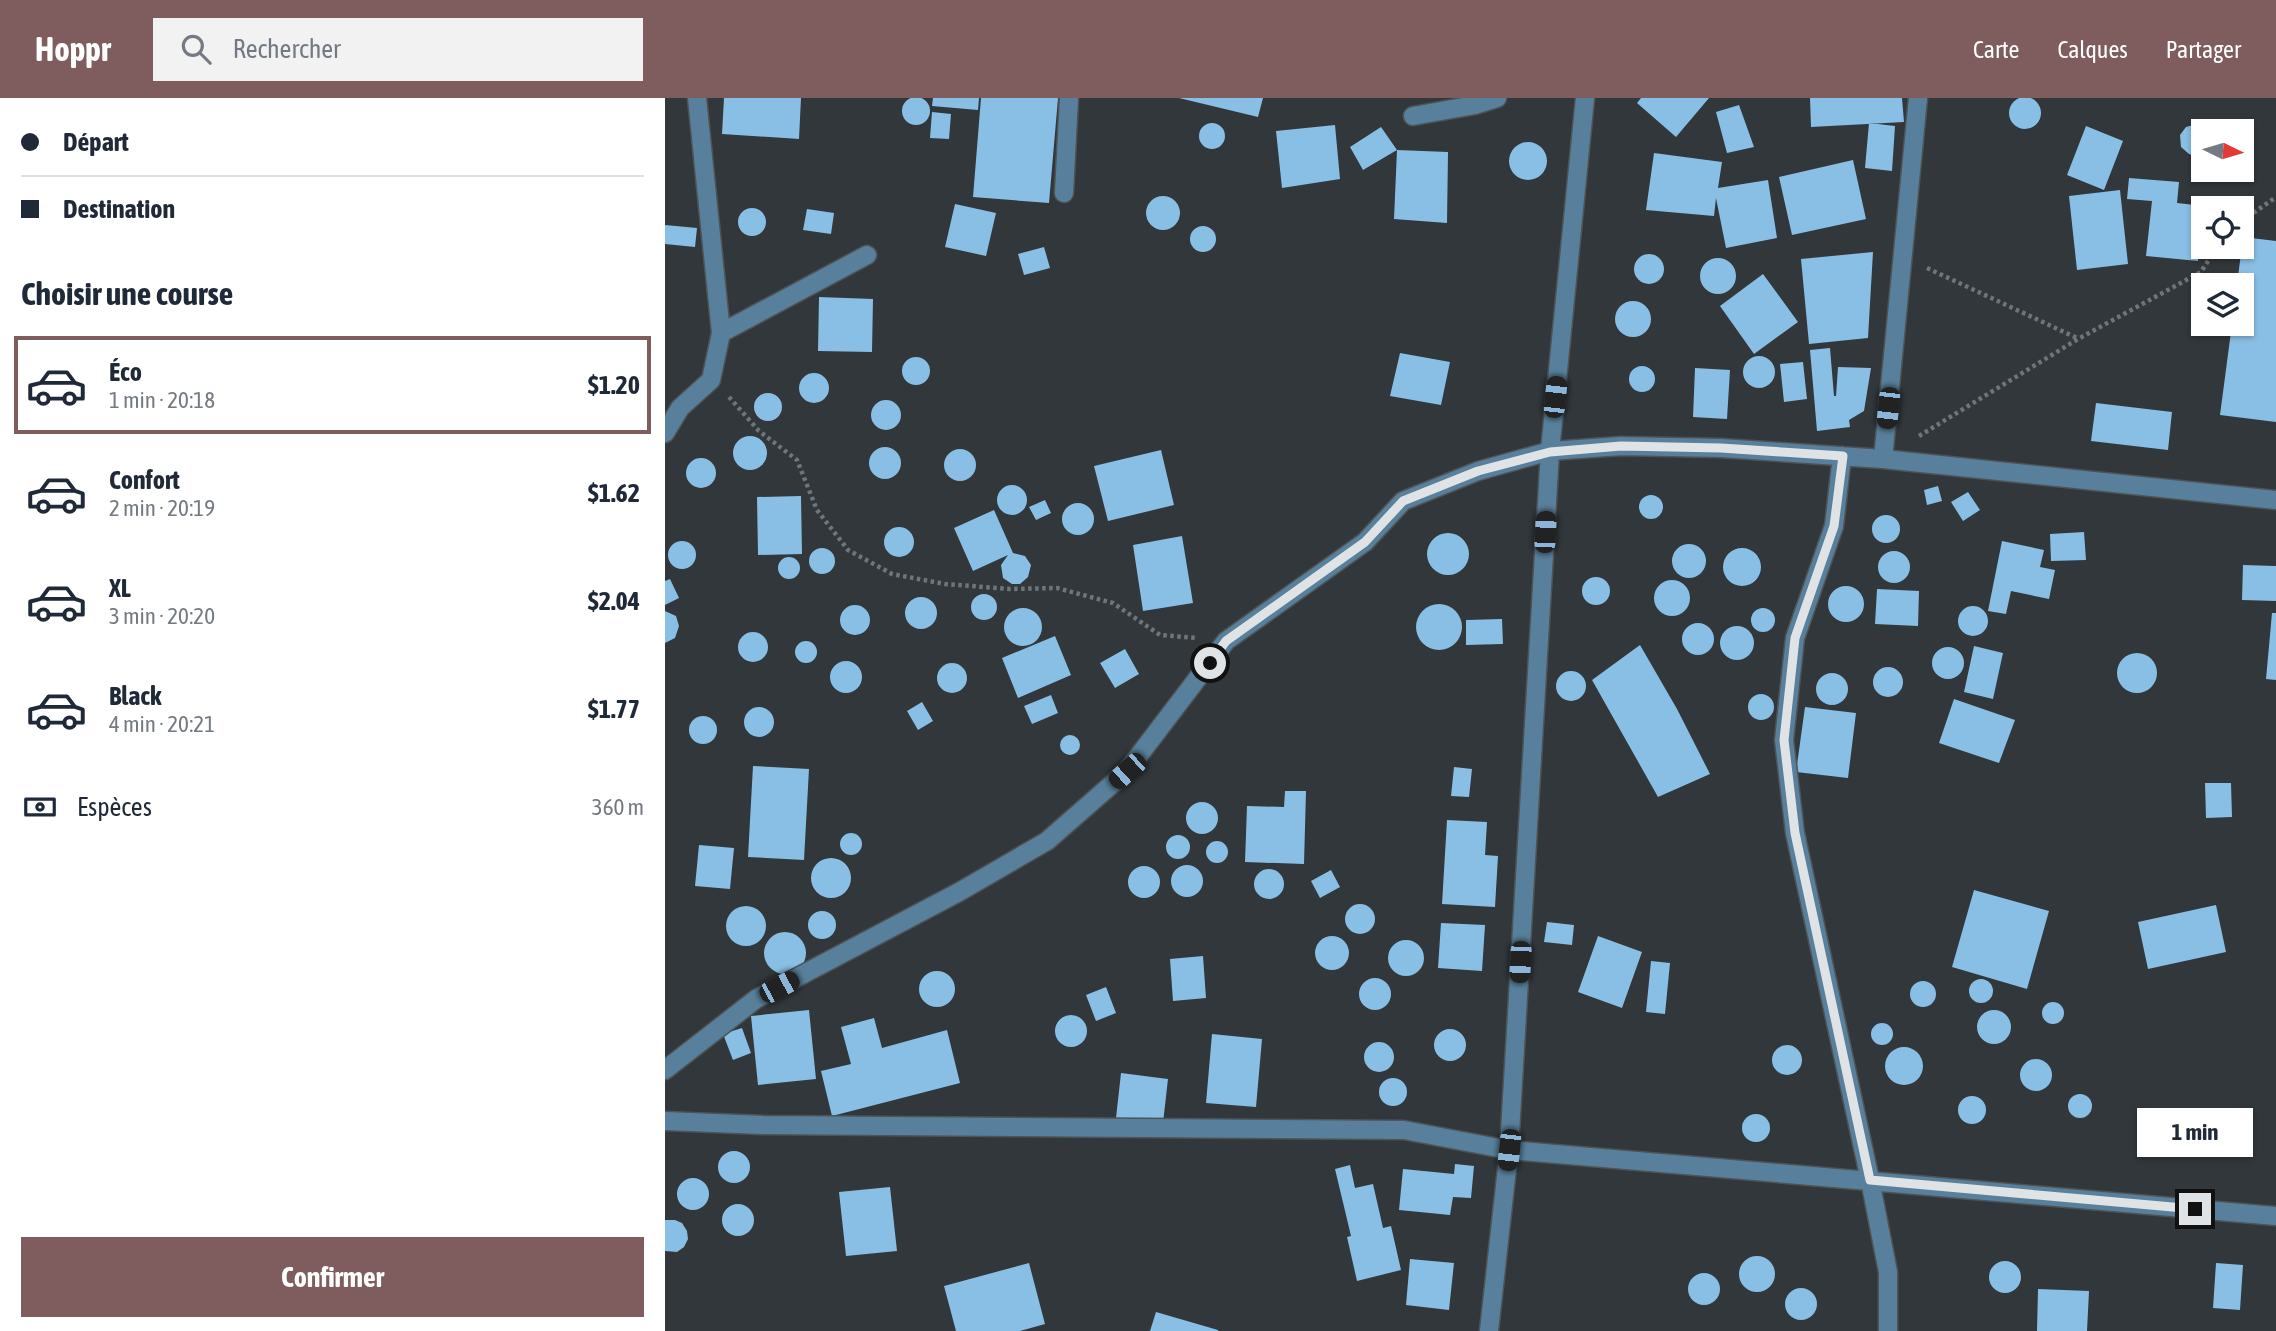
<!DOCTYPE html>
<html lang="fr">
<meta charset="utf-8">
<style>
:root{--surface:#fff;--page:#f2f2f3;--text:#1f2937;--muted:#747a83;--line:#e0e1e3;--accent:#7f5d5e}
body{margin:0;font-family:"Asap Condensed",sans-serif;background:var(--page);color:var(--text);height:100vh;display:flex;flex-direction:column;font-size:26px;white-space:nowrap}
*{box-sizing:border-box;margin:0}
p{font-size:23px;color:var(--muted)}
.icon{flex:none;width:38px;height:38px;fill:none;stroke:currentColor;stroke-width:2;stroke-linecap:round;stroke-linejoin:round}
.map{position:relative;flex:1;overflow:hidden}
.panel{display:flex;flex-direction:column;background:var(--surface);width:665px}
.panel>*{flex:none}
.guide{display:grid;align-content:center;height:154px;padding:0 21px;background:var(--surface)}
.needle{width:46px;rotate:95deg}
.controls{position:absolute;left:1526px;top:21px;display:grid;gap:14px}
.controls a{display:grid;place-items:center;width:63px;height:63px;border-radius:0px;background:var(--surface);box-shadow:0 2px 5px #0004;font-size:35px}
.end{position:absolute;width:32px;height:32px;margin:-16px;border:9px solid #dfe3e6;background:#111;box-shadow:0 0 0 4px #111}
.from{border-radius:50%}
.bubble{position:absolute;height:49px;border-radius:0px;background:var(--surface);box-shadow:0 2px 5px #0004;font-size:23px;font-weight:700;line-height:49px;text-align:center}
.car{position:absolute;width:21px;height:42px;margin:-21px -10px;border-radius:9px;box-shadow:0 0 5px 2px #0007;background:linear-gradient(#222 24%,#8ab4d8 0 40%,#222 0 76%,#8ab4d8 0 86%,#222 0)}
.guide b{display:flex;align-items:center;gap:24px;height:66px;font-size:26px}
.guide b+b{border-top:2px solid var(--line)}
.guide i{width:18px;height:18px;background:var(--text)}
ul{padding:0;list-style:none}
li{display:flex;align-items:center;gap:21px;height:98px;margin:0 14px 10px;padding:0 7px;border:4px solid transparent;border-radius:0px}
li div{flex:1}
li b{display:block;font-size:26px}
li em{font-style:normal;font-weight:700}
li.current{border-color:var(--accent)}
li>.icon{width:63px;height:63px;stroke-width:1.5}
h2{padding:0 21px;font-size:32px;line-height:84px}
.pay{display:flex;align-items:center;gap:18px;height:77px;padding:0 21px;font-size:26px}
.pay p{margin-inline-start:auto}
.action{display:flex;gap:14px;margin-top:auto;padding:14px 21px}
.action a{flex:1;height:80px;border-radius:0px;background:var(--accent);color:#fff;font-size:28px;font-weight:700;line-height:80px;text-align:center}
header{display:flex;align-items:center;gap:42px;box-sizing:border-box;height:98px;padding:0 35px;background:var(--accent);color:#fff}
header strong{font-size:33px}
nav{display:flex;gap:38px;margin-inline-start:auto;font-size:24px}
.search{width:490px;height:63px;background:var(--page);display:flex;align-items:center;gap:18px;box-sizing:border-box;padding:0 24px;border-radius:0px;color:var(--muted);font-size:26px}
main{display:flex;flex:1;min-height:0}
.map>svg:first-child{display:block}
</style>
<header>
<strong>Hoppr</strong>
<div class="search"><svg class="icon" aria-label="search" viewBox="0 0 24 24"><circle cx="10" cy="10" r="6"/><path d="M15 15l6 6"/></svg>Rechercher</div>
<nav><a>Carte</a><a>Calques</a><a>Partager</a></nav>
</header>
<main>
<section class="panel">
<div class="guide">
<b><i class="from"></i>Départ</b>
<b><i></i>Destination</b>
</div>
<h2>Choisir une course</h2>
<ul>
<li class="current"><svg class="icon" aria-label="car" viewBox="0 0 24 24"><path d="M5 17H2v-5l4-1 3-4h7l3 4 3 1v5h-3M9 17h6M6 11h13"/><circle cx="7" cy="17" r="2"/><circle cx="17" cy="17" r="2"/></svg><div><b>Éco</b><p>1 min · 20:18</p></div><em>$1.20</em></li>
<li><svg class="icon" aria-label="car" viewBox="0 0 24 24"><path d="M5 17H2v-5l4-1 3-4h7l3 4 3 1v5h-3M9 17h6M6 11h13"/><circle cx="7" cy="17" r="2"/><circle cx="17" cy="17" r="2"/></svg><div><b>Confort</b><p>2 min · 20:19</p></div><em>$1.62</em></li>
<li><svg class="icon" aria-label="car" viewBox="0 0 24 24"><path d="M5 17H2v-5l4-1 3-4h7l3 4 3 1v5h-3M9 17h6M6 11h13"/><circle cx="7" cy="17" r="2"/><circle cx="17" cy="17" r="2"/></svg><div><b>XL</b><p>3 min · 20:20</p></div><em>$2.04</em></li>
<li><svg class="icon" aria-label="car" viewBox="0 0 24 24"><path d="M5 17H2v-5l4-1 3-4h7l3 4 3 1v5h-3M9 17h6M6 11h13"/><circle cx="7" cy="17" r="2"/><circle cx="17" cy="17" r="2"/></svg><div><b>Black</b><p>4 min · 20:21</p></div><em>$1.77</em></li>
</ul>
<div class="pay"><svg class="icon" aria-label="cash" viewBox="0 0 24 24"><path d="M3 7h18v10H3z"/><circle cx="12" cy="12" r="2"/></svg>Espèces<p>360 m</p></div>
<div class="action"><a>Confirmer</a></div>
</section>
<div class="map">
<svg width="1611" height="1233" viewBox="0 0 1611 1233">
<rect width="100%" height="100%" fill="#31373b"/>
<path fill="#89bfe5" d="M1344 15a16 16 0 1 1 32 0a16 16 0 1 1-32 0Z
M237 13a14 14 0 1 1 28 0a14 14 0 1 1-28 0Z
M59,0H136L134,41L57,36Z
M268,0H314L313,12L267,8Z
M316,0H393L384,105L308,99Z
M514,0H598L593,19Z
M976,0H1044L1011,39L972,5Z
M1145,0H1237L1239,24L1146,29Z
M1074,7L1089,49L1062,55L1051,14Z
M267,14L286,16L284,41L265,40Z
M1204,25L1230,28L1227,73L1200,70Z
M534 38a13 13 0 1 1 26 0a13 13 0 1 1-26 0Z
M1532,26L1543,33H1538V55L1530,58L1524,56L1516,49L1515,37L1521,29Z
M670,27L675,81L617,90L611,33Z
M1421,28L1458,43L1439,92L1402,77Z
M716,29L732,52L698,72L685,49Z
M844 63a19 19 0 1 1 38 0a19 19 0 1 1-38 0Z
M732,52L783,54L782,125L729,121Z
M989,55L1057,64L1053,90L1103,82L1112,140L1061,150L1051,100L1049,118L981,112Z
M1188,62L1201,121L1127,137L1114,79Z
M1464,80L1514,84L1512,105L1539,108L1533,163L1481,158L1487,103L1462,101Z
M1455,92L1463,166L1412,172L1404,98Z
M481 115a17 17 0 1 1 34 0a17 17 0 1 1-34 0Z
M290,106L331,115L321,158L280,149Z
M73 124a14 14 0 1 1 28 0a14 14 0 1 1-28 0Z
M142,111L169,115L166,136L138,132Z
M0,127L32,130L30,149L0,146Z
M525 141a13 13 0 1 1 26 0a13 13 0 1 1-26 0Z
M1578,139L1611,143V324L1555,317L1567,226H1577V187H1572Z
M379,149L385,170L359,177L353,156Z
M1208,154L1203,240L1144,246L1136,161Z
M969 171a15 15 0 1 1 30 0a15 15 0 1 1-30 0Z
M1035 178a18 18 0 1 1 36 0a18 18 0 1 1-36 0Z
M1098,176L1133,224L1089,256L1055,208Z
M154,199L208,201L207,254L153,253Z
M950 221a18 18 0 1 1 36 0a18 18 0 1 1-36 0Z
M1165,250L1169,298H1171L1173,269L1206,270L1199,313L1184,322L1185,329L1152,333L1145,252Z
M735,255L785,264L776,307L725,298Z
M1078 274a16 16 0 1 1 32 0a16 16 0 1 1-32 0Z
M237 273a14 14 0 1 1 28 0a14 14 0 1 1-28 0Z
M1138,264L1142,301L1119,304L1115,266Z
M964 281a13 13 0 1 1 26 0a13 13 0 1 1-26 0Z
M1030,270L1065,272L1062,321L1028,319Z
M134 290a15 15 0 1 1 30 0a15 15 0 1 1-30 0Z
M89 309a14 14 0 1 1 28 0a14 14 0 1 1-28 0Z
M206 317a15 15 0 1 1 30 0a15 15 0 1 1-30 0Z
M1431,305L1507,314L1503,352L1426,343Z
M68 355a17 17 0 1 1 34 0a17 17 0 1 1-34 0Z
M204 365a16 16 0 1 1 32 0a16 16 0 1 1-32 0Z
M279 367a16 16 0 1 1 32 0a16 16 0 1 1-32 0Z
M496,352L509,407L443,423L429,368Z
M21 375a15 15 0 1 1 30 0a15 15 0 1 1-30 0Z
M332 402a15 15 0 1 1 30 0a15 15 0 1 1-30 0Z
M1273,388L1277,403L1262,407L1259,392Z
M1303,394L1315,412L1298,423L1286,404Z
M974 409a12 12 0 1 1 24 0a12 12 0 1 1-24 0Z
M136,398L137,456L93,457L92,399Z
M380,402L386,415L371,422L364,409Z
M397 421a16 16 0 1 1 32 0a16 16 0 1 1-32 0Z
M329,412L348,455L360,458L366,467L363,479L355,486H347L338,480L336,467L343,457L308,473L289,430Z
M1207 431a14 14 0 1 1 28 0a14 14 0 1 1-28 0Z
M219 444a15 15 0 1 1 30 0a15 15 0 1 1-30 0Z
M1419,434L1421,462L1386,463L1385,436Z
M762 456a21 21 0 1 1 42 0a21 21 0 1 1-42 0Z
M517,438L528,505L478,513L468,447Z
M3 457a14 14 0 1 1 28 0a14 14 0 1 1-28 0Z
M1337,443L1379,452L1375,469L1390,472L1384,501L1346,493L1341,516L1323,513Z
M1007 463a17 17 0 1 1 34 0a17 17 0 1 1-34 0Z
M144 463a13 13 0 1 1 26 0a13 13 0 1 1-26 0Z
M1058 469a19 19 0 1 1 38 0a19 19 0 1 1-38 0Z
M1213 469a16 16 0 1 1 32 0a16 16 0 1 1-32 0Z
M113 470a11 11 0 1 1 22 0a11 11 0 1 1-22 0Z
M1578,467L1611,468V503L1577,502Z
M917 493a14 14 0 1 1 28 0a14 14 0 1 1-28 0Z
M5,481L14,500L0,507V483Z
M989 500a18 18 0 1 1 36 0a18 18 0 1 1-36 0Z
M1163 506a18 18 0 1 1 36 0a18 18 0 1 1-36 0Z
M1212,491L1254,493L1253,528L1210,526Z
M306 509a13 13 0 1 1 26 0a13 13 0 1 1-26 0Z
M240 515a16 16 0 1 1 32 0a16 16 0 1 1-32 0Z
M751 529a23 23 0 1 1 46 0a23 23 0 1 1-46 0Z
M175 522a15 15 0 1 1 30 0a15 15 0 1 1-30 0Z
M1293 523a15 15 0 1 1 30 0a15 15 0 1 1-30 0Z
M1086 522a12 12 0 1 1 24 0a12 12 0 1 1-24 0Z
M339 529a19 19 0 1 1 38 0a19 19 0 1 1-38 0Z
M0,513L11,518L14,528L10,540L0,545Z
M1607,515H1611V582L1601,581Z
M837,521L838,546L801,547V522Z
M1017 541a16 16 0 1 1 32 0a16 16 0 1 1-32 0Z
M1055 545a17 17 0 1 1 34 0a17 17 0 1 1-34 0Z
M73 549a15 15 0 1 1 30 0a15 15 0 1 1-30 0Z
M390,538L406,577L353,600L337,560Z
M130 554a11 11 0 1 1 22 0a11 11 0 1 1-22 0Z
M975,547L1012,611L1045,676L993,699L927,582Z
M1309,548L1338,555L1328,601L1299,594Z
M1267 565a16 16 0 1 1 32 0a16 16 0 1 1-32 0Z
M460,551L474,576L450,590L435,565Z
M1452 575a20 20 0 1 1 40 0a20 20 0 1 1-40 0Z
M165 579a16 16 0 1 1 32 0a16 16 0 1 1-32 0Z
M272 580a15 15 0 1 1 30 0a15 15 0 1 1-30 0Z
M1208 584a15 15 0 1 1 30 0a15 15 0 1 1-30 0Z
M891 588a15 15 0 1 1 30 0a15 15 0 1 1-30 0Z
M1151 591a16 16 0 1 1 32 0a16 16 0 1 1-32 0Z
M1083 609a13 13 0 1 1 26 0a13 13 0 1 1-26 0Z
M386,597L393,615L367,626L359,608Z
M1289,601L1350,622L1334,665L1274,645Z
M257,604L268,623L253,632L242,613Z
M1140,609L1191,615L1183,680L1131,674Z
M79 624a15 15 0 1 1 30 0a15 15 0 1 1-30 0Z
M24 632a14 14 0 1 1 28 0a14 14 0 1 1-28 0Z
M395 647a10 10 0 1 1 20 0a10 10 0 1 1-20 0Z
M88,668L144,671L139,762L83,759Z
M789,669L807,671L804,699L786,698Z
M1540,685H1566L1567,719L1541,720Z
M620,693H641L639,766L580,764L582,708L619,709Z
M521 720a16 16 0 1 1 32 0a16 16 0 1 1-32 0Z
M782,722L822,724L820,757L833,758L830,809L777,806Z
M175 746a11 11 0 1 1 22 0a11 11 0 1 1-22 0Z
M501 749a12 12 0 1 1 24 0a12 12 0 1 1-24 0Z
M541 754a11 11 0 1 1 22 0a11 11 0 1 1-22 0Z
M34,747L69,750L65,791L30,788Z
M146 780a20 20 0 1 1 40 0a20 20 0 1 1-40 0Z
M506 783a16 16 0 1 1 32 0a16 16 0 1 1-32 0Z
M463 784a16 16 0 1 1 32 0a16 16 0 1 1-32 0Z
M589 786a15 15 0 1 1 30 0a15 15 0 1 1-30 0Z
M666,772L675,789L655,800L646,783Z
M1309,792L1384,813L1362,891L1287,869Z
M680 821a15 15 0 1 1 30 0a15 15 0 1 1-30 0Z
M1551,807L1561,854L1483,871L1473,824Z
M61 828a20 20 0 1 1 40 0a20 20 0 1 1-40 0Z
M143 827a14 14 0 1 1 28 0a14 14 0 1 1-28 0Z
M882,824L909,827L907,847L879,844Z
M776,825L820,827L817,873L773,870Z
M99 855a21 21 0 1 1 42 0a21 21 0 1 1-42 0Z
M933,838L977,854L957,910L913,894Z
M650 855a17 17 0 1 1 34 0a17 17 0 1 1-34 0Z
M723 860a18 18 0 1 1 36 0a18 18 0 1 1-36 0Z
M538,858L541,900L508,903L505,861Z
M986,863L1005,865L1000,916L981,914Z
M254 891a18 18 0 1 1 36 0a18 18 0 1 1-36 0Z
M694 896a16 16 0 1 1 32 0a16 16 0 1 1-32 0Z
M1304 893a12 12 0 1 1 24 0a12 12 0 1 1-24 0Z
M1245 896a13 13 0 1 1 26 0a13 13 0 1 1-26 0Z
M441,889L451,915L431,923L421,897Z
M1377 915a11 11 0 1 1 22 0a11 11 0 1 1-22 0Z
M1312 929a17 17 0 1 1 34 0a17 17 0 1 1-34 0Z
M144,912L151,981L93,987L86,918Z
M390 933a16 16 0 1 1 32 0a16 16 0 1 1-32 0Z
M209,920L217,950L282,932L295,985L167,1018L156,973L186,966L176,929Z
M1206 936a11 11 0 1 1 22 0a11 11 0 1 1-22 0Z
M77,930L86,955L68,962L58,936Z
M769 947a16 16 0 1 1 32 0a16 16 0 1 1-32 0Z
M547,936L597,941L591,1009L541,1005Z
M699 959a15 15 0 1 1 30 0a15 15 0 1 1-30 0Z
M1107 962a15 15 0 1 1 30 0a15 15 0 1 1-30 0Z
M1220 968a19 19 0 1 1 38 0a19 19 0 1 1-38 0Z
M1355 977a16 16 0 1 1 32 0a16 16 0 1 1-32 0Z
M456,975L503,981L498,1025L451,1020Z
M714 994a14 14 0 1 1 28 0a14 14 0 1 1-28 0Z
M1403 1008a12 12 0 1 1 24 0a12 12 0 1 1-24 0Z
M1293 1012a14 14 0 1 1 28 0a14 14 0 1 1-28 0Z
M1077 1030a14 14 0 1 1 28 0a14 14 0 1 1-28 0Z
M53 1069a16 16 0 1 1 32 0a16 16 0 1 1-32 0Z
M790,1066L809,1068L806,1100L788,1099L785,1117L734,1112L738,1071L789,1076Z
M685,1067L690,1090L708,1086L718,1130L726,1128L736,1172L692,1183L682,1139L686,1138L670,1071Z
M12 1096a16 16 0 1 1 32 0a16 16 0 1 1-32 0Z
M225,1089L232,1153L181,1158L174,1094Z
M57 1122a16 16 0 1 1 32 0a16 16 0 1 1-32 0Z
M0,1122H10L17,1125L22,1133L23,1141L19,1149L12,1154L0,1153Z
M1074 1176a18 18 0 1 1 36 0a18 18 0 1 1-36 0Z
M745,1161L789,1165L784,1212L741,1207Z
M1324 1179a16 16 0 1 1 32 0a16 16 0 1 1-32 0Z
M364,1165L380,1226L355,1233H291L279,1188Z
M1551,1165L1578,1167L1575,1212L1548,1210Z
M1023 1191a16 16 0 1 1 32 0a16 16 0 1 1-32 0Z
M1120 1206a16 16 0 1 1 32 0a16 16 0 1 1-32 0Z
M1373,1191L1424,1193L1422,1233H1372Z
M491,1214L553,1232V1233H485Z"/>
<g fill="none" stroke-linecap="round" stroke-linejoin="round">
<defs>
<path id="minor" d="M32,0L56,235L202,157
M748,18L810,7L832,0
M399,95L404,0
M0,335L15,310L46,282L56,235
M1177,358L1169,428L1130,540L1119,642L1130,735L1205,1082L1223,1174V1233
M1218,361L1253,0
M0,972L91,901L294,794L382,743L462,673L561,543L700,444L738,403L813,373L885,353L956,348L1056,350L1218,361L1611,402
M0,1023L98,1027L739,1032L844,1052L1611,1118
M824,1233L844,1052L885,353L920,0"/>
</defs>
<use href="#minor" stroke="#4d5356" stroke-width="21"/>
<path stroke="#707579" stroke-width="4.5" stroke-dasharray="3.5 3.5" stroke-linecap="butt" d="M1577,123L1611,99
M1262,170L1412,240
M64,299L94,333L132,362L152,412L183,452L227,476L280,486L345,491L392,490L448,505L495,537L532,540
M1254,338L1413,241L1536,174L1552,149"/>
<use href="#minor" stroke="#58809c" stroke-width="18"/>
</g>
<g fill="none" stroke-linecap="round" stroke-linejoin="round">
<path stroke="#dfe3e6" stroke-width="9" d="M545,565L561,543L700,444L738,403L813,373L885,354L956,348L1056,350L1178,358L1169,428L1130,540L1119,642L1130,735L1205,1082L1530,1111"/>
</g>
</svg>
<div class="controls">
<a><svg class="needle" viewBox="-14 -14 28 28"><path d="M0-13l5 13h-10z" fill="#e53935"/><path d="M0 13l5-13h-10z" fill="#747a83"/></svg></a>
<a><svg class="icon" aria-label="locate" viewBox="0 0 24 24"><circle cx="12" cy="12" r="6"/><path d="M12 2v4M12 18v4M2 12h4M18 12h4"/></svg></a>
<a><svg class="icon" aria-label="layers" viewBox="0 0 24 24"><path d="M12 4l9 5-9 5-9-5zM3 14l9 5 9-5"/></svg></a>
</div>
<i class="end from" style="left:545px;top:565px"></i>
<i class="end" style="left:1530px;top:1111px"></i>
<div class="bubble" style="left:1472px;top:1010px;width:116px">1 min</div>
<i class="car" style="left:890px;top:299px;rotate:6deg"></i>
<i class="car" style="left:1223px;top:310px;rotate:186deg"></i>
<i class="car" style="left:880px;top:434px;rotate:3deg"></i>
<i class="car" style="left:462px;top:673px;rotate:228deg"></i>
<i class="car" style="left:855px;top:864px;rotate:183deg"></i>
<i class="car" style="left:114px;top:889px;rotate:62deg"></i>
<i class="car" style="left:844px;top:1052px;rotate:186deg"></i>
</div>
</main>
